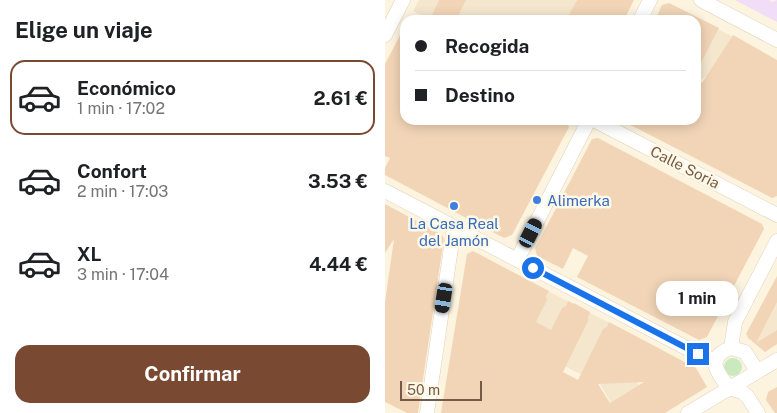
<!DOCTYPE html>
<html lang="es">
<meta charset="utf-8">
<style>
:root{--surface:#fff;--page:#f2f2f2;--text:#202124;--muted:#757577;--line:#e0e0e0;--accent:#7a4932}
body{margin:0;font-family:"Public Sans",sans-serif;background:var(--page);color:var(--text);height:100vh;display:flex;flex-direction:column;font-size:19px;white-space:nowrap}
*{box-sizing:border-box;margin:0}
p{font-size:16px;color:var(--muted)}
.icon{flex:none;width:28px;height:28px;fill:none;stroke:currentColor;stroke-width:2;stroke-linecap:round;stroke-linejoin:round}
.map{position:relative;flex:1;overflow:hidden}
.drawer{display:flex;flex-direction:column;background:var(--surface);width:385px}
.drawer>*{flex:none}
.banner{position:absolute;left:15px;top:15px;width:301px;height:110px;border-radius:15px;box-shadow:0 2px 12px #0003;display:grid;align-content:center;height:110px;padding:0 15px;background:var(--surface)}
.scale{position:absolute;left:15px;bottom:12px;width:82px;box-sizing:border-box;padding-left:5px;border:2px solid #735b47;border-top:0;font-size:14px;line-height:18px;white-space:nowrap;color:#735b47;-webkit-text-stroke:4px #fff8e6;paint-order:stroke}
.end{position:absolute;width:22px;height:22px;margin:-11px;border:6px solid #1a73e8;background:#fff;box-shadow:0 0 0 2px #fff}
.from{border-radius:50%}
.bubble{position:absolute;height:35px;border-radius:15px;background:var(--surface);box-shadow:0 2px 12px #0003;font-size:16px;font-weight:700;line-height:35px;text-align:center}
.car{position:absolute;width:15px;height:30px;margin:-15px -8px;border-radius:6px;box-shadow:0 0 4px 1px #0007;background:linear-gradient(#222 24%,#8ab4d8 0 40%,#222 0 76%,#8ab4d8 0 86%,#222 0)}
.banner b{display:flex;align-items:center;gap:18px;height:48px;font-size:19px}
.banner b+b{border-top:1px solid var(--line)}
.banner i{width:12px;height:12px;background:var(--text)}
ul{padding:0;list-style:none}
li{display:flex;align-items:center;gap:15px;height:75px;margin:0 10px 8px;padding:0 5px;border:2px solid transparent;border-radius:15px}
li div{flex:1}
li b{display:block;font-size:19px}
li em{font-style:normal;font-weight:700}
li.selected{border-color:var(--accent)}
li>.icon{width:45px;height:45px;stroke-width:1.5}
h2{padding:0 15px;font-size:22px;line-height:60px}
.cta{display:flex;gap:10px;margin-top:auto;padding:10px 15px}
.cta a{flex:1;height:58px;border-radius:15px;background:var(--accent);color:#fff;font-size:20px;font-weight:700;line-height:58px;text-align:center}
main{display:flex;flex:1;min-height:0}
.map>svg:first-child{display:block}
</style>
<main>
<section class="drawer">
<h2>Elige un viaje</h2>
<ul>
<li class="selected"><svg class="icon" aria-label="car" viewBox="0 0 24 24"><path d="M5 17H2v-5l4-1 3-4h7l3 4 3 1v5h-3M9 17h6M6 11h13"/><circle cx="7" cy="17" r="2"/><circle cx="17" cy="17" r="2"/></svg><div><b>Económico</b><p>1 min · 17:02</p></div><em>2.61 €</em></li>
<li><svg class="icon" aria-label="car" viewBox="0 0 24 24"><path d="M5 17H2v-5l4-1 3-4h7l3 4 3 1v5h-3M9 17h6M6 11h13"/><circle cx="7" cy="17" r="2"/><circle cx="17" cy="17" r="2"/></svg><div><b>Confort</b><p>2 min · 17:03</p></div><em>3.53 €</em></li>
<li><svg class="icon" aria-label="car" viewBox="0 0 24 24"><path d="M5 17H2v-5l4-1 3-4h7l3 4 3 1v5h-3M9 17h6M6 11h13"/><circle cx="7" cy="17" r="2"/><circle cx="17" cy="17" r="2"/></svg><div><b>XL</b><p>3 min · 17:04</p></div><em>4.44 €</em></li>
</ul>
<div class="cta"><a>Confirmar</a></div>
</section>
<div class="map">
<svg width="392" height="413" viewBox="0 0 392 413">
<rect width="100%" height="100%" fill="#fcf4df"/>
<path fill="#f4e7ce" d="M34,0H192L181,20H46L28,11Z
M317,21L366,46L311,83V31Z
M389,282L392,283V344L380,352L361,334Z
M159,289L277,350L260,383L254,381L252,382L272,413H232L215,384L126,339Z"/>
<path fill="#f1ddf8" d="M350,0H384L387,2L392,0V22Z"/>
<path fill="#cbe9be" d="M339 367a9 9 0 1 1 18 0a9 9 0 1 1-18 0Z"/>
<path fill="#f2d5b7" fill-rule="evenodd" d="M54,0H81L71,20H58L47,15Z
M192,0H249L239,20H181Z
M284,3L334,28L311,72V22L313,20H270L277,5Z
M20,26V120H181L184,127L127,235L119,238L0,175V168L5,158L0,156V64Z
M348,35L392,60V196L387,198L236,120H311V79L317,83Z
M213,138L377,224L379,229L322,337L314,340L192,277L203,256L188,248L178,269L152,256L150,248L154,241L207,139Z
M0,204L56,234L59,238L33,413H22L0,402V302L9,239L0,253Z
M88,251L164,291L161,296L162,300L151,322L166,330L177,308L181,306L183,301L189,304V303L205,312L203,317V321L178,372L193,380L218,329L222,327L224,322L311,368L322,387L280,413H56L82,254ZM259,382L225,403L213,384Z
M392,276V302L371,343L392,330V344L380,352L362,337L363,336L361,334Z
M392,387V413H390L381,400L383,392Z"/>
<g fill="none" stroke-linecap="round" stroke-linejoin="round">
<defs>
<path id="minor" d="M316,0L392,40
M255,20L265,0
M0,35L18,0
M209,120L392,215
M0,191L313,354L331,361
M132,260L204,120
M346,348L350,322L392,241
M344,388C332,372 320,358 346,348L360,352L372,371
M344,388L357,392L362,396L373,413
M42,413L69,227
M303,413L392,360"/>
</defs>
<use href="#minor" stroke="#e0d1bc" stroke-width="15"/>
<use href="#minor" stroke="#fff" stroke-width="14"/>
</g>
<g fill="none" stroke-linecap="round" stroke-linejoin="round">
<path stroke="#1a73e8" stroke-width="6" d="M148,268L313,354"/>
</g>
<g fill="#3f7fe0" stroke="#fff8e6" stroke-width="2">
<circle cx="152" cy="200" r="5"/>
<circle cx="69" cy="206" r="5"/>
</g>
<g text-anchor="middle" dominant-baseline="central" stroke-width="5" stroke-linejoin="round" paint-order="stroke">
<g font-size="15" fill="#735b47" stroke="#fff8e6">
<text transform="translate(300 167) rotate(27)">Calle Soria</text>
</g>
<g font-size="15" fill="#366cbe" stroke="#fff8e6" text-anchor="start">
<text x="162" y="200">Alimerka</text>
<text x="69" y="223" text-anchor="middle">La Casa Real<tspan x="69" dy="17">del Jamón</tspan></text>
</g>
</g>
</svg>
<div class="scale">50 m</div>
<i class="end from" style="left:148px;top:268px"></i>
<i class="end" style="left:313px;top:354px"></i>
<div class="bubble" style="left:271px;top:281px;width:82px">1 min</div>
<i class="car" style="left:146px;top:233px;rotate:27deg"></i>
<i class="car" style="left:59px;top:298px;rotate:189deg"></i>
<div class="banner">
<b><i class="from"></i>Recogida</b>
<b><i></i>Destino</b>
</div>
</div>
</main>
